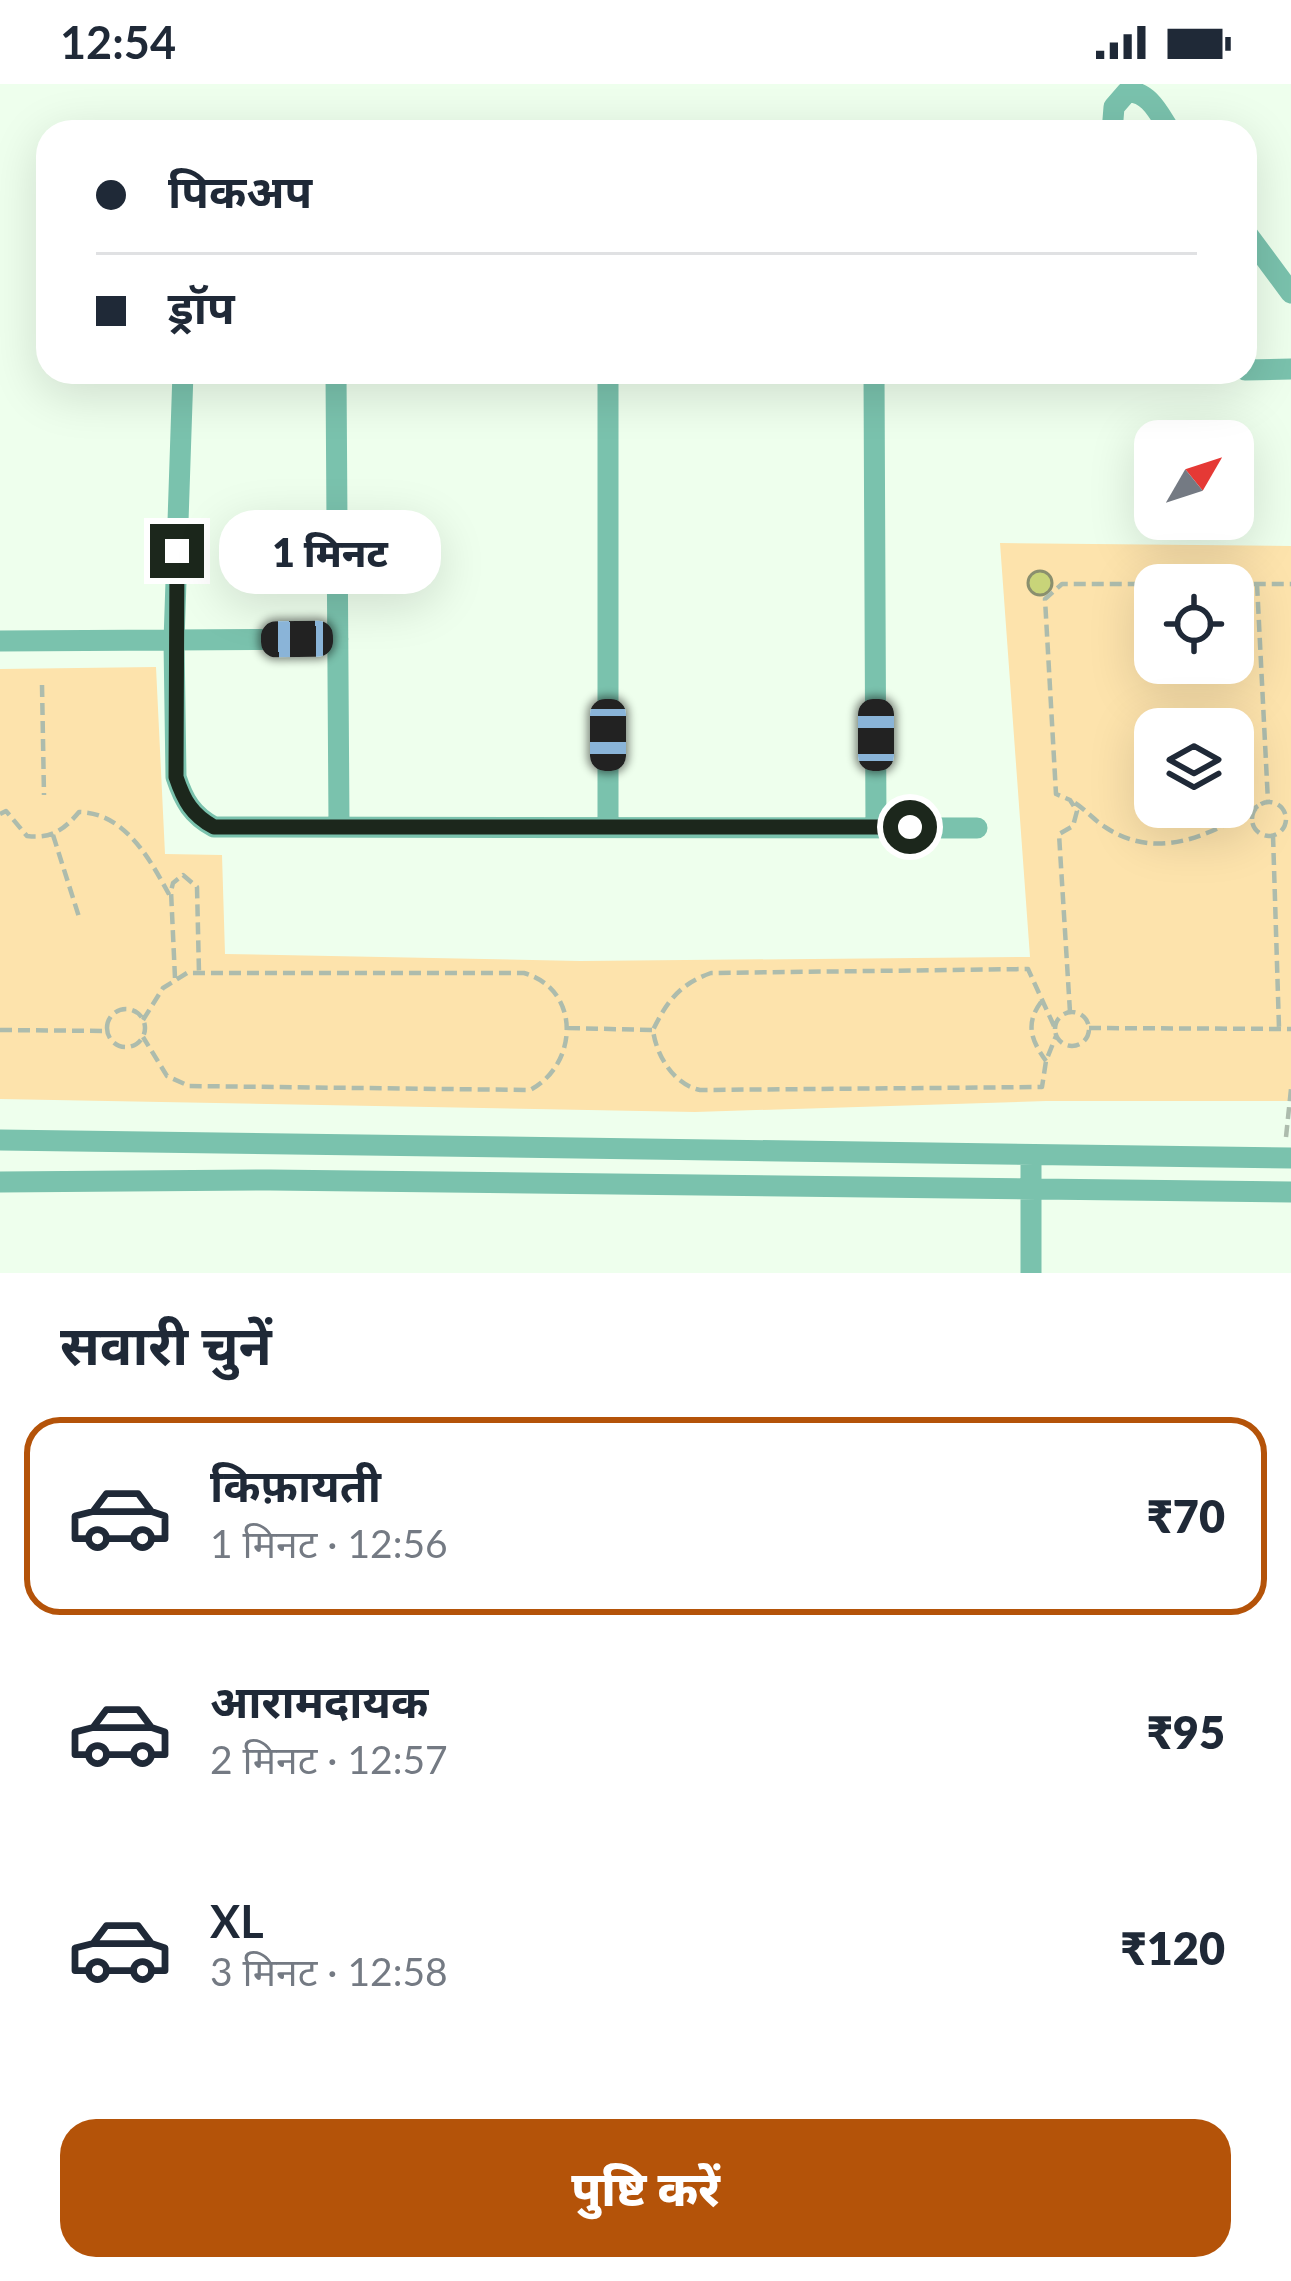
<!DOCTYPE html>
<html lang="hi">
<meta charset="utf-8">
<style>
:root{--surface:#fff;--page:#f2f2f3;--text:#1f2937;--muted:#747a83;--line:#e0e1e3;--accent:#b45309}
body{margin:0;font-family:Lato,"Noto Sans Devanagari",sans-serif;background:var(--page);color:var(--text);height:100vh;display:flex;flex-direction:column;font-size:45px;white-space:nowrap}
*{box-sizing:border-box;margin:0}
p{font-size:39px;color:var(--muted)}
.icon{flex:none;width:66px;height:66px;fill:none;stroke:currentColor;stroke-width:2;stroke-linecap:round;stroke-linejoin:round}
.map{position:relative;height:1189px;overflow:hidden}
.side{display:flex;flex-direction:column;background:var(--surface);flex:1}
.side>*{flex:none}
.hud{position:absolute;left:36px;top:36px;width:1221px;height:264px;border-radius:36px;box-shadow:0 12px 48px #0002;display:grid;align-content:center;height:264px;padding:0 60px;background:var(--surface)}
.needle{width:78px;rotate:51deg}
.tools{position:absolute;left:1134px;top:336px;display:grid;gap:24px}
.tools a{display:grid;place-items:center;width:120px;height:120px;border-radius:24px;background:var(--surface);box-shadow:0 12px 48px #0002;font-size:60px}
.end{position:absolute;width:54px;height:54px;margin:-27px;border:15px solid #1c271c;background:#fff;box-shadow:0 0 0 6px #fff}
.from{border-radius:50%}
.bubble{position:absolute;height:84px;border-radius:36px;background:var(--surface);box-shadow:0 12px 48px #0002;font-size:39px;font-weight:800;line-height:84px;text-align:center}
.car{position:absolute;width:36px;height:72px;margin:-36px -18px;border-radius:15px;box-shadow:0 0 9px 3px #0007;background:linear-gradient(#222 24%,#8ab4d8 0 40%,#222 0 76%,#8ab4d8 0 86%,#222 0)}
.hud b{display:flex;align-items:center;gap:42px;height:114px;font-size:45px}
.hud b+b{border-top:3px solid var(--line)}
.hud i{width:30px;height:30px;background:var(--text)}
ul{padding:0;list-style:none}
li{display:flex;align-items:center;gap:36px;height:198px;margin:0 24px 18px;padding:0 36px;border:6px solid transparent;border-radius:36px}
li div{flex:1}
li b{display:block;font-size:45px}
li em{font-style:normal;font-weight:800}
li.selected{border-color:var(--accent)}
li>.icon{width:108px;height:108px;stroke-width:1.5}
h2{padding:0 60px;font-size:54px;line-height:144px}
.primary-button{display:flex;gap:24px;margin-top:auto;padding:24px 60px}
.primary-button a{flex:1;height:138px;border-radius:36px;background:var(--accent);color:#fff;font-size:48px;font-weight:800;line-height:138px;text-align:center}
.status{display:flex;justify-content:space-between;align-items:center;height:84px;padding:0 60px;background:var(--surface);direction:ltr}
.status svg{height:33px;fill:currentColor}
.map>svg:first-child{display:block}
</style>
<div class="status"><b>12:54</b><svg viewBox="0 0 49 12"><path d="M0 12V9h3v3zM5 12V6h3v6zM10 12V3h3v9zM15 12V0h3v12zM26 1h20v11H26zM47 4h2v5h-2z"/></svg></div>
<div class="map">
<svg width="1291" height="1189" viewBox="0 0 1291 1189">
<rect width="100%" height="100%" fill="#eeffed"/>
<path fill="#fde3ac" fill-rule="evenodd" d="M1000,459L1291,462V1017H1046L695,1028L0,1015V585L156,583L165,770L222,771L225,870L580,877L1030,873ZM1155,501H1233V579H1155ZM1155,645H1233V723H1155Z"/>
<path fill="#c8d479" stroke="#8a8f6e" stroke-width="3" d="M1028 499a12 12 0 1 1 24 0a12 12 0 1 1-24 0Z"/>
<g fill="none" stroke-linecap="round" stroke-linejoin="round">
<path stroke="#adbcad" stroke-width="4.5" stroke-dasharray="12 6" stroke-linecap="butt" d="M1257,500L1268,718
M42,601L44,711
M1252 735a17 17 0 1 1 34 0a17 17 0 1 1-34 0Z
M1075,719C1086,726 1094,736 1105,743C1158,778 1211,751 1258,722
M0,730L6,727L27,752C51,755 64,746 79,728C126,729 151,777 171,814
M53,751L80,836
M1273,751L1279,944
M175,894L171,807L173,799L183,791L197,803L199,889
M1041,918C1025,940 1031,956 1046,977
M107 944a19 19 0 1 1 38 0a19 19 0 1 1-38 0Z
M1055 945a17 17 0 1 1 34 0a17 17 0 1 1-34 0Z
M1070,928L1059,750L1073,742L1077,727L1070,716L1056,710L1045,515L1062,500H1291
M143,936L163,904L187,889H524C582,906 578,981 530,1006L189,1002L167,992L143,953
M1054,942L1028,885L711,889C680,900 667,917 653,946C656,971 674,1001 700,1006L1042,1003L1046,977L1056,952
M568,944L652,946
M1089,944L1291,945
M0,946L107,947
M1286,1053L1291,1005"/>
<path stroke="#7ac2ad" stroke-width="21" d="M1112,48L1114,23L1127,8C1149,6 1160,32 1171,48
M1245,147L1291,209
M1245,286L1291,285
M183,288L174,557L176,693C184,717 192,731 214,743L977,744
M336,288L339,740
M874,288L876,742
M0,557L338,555
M608,741V288
M0,1056L1291,1074
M0,1098L270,1096L1291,1108
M1031,1189V1071"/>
</g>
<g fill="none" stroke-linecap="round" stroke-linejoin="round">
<path stroke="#1c271c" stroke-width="15" d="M177,467L176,693C184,717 192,731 214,743H910"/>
</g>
</svg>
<div class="tools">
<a><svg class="needle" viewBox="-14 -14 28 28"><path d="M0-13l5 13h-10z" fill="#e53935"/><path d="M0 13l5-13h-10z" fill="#747a83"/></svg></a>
<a><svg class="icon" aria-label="locate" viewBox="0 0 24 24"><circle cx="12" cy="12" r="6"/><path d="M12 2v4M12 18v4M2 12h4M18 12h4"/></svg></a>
<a><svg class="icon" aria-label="layers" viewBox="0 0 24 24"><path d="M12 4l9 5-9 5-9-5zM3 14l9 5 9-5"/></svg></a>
</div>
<i class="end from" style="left:910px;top:743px"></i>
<i class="end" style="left:177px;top:467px"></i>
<div class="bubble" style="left:219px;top:426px;width:222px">1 मिनट</div>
<i class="car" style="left:297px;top:555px;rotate:269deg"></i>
<i class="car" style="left:608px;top:651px;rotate:180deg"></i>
<i class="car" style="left:876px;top:651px;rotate:0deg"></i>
<div class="hud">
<b><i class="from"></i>पिकअप</b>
<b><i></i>ड्रॉप</b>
</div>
</div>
<section class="side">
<h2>सवारी चुनें</h2>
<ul>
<li class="selected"><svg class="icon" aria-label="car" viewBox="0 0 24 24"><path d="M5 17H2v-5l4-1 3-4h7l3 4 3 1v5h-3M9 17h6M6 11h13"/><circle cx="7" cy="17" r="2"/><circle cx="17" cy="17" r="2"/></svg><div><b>किफ़ायती</b><p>1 मिनट · 12:56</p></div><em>₹70</em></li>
<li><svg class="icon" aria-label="car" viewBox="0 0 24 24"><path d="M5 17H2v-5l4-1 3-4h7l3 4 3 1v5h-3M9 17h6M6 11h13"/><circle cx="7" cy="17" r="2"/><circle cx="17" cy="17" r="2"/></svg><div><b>आरामदायक</b><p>2 मिनट · 12:57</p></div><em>₹95</em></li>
<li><svg class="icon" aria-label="car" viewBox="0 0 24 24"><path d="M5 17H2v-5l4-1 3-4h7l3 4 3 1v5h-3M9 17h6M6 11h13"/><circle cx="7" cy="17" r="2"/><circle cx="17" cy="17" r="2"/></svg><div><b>XL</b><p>3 मिनट · 12:58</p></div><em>₹120</em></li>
</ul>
<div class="primary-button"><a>पुष्टि करें</a></div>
</section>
